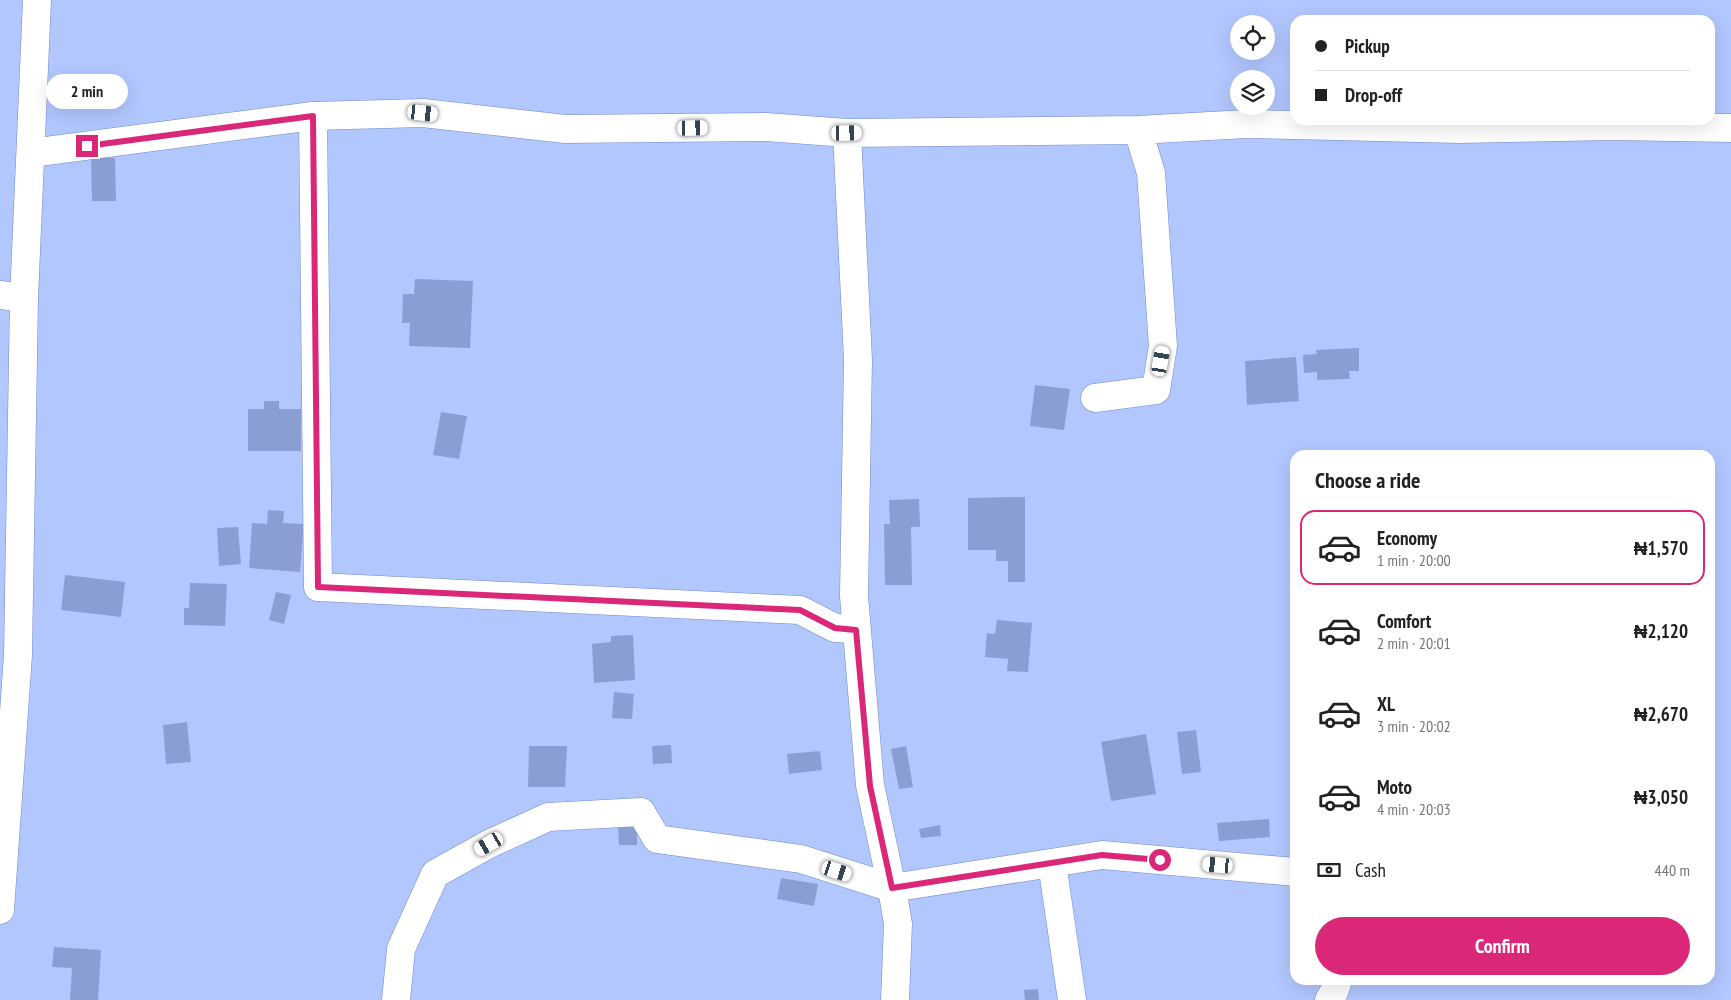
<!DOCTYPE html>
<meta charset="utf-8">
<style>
:root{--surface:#fff;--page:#f2f2f2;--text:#222;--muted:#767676;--line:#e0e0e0;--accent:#db2777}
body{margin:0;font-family:"PT Sans Narrow",sans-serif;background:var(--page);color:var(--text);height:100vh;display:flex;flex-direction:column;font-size:19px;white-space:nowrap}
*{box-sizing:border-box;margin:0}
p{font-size:16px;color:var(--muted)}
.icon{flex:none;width:28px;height:28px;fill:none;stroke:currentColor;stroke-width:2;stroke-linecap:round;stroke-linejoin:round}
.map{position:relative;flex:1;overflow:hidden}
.details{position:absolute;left:1290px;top:450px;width:425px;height:535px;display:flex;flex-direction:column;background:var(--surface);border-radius:15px;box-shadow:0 5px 20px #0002}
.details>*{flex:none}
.banner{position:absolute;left:1290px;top:15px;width:425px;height:110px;border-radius:15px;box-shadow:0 5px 20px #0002;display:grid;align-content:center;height:110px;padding:0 25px;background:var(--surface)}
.controls{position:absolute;left:1230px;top:15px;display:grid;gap:10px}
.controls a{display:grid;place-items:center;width:45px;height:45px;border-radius:50%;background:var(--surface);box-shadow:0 5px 20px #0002;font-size:25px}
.end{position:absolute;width:22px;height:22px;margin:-11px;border:6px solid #db2777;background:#fff;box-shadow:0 0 0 2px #fff}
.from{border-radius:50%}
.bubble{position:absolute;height:35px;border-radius:18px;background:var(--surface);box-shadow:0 5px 20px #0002;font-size:16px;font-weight:700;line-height:35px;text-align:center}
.car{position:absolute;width:15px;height:30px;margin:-15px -8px;border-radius:6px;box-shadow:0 0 4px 1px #0007;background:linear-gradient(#fff 24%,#345 0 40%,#fff 0 76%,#345 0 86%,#fff 0)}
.banner b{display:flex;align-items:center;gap:18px;height:48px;font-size:19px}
.banner b+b{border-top:1px solid var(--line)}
.banner i{width:12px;height:12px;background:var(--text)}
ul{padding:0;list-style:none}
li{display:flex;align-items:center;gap:15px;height:75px;margin:0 10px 8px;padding:0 15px;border:2px solid transparent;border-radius:15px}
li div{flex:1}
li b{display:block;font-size:19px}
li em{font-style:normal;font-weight:700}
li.active{border-color:var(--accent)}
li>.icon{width:45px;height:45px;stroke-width:1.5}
h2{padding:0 25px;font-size:22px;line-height:60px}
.pay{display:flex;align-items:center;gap:12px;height:55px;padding:0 25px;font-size:19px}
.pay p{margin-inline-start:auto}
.button{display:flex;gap:10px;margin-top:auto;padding:10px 25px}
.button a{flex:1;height:58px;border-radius:30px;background:var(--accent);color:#fff;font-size:20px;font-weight:700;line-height:58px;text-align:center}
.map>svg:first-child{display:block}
</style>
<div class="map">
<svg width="1731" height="1000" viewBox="0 0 1731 1000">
<rect width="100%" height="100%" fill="#b2c7fe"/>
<path fill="#8b9ed3" d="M91,158H115L116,201H92Z
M415,279L473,281L470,348L409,346L410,323H402L403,294H414Z
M1359,348V371H1349L1350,379L1317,380V372L1304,373L1303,355L1317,354L1316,350Z
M1296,357L1299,401L1247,405L1245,361Z
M1035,385L1070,389L1064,430L1030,426Z
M264,401H279V409H301V451H248V409H264Z
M441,412L467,416L459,459L433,455Z
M1025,497V582H1008V561H996V550H968V498Z
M919,499L920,527H911L912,585H885L884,524H890L889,500Z
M268,510L284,511L283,523L304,524L300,572L249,568L252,523L267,524Z
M238,527L241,564L219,566L217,528Z
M65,575L125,582L121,617L61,610Z
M190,583L227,584L225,626L184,625V608H189Z
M276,592L291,595L284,624L269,620Z
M997,620L1032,623L1028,672L1007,671L1008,659L985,657L987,633L995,634Z
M633,635L635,680L594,683L592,644L611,642V636Z
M614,692L634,694L632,719L612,718Z
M187,722L191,762L166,764L163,725Z
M1196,730L1201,772L1182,774L1177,732Z
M1146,734L1156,794L1111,801L1101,742Z
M671,745L672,763L653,764L652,746Z
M529,746H567L565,787H528Z
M906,746L913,787L899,789L891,749Z
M820,751L822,770L789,774L787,754Z
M1269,819L1270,837L1219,841L1217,823Z
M618,824H637V845H619Z
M940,825L941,836L921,838L919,829Z
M781,878L818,884L814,906L777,899Z
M54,947L101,950L98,1000H70L72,968L52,967Z
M1038,989L1039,1000H1025L1024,990Z"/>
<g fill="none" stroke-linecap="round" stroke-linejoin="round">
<defs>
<path id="minor" d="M313,116L318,587L800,610L835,628L857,629
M847,133L858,360L854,596L870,785L892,888L1102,855L1295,872
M31,153L313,116L423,113L565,129L766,127L847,133L1138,130L1246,124L1459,129L1611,126L1731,128
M0,295L24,298
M1095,398L1156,390L1163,346L1151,173L1138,130
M1052,863L1072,1000
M0,910L18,655L24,298L37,0
M396,1000L401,949L435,874L489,844L548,817L641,812L657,839L801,859L892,888L898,924L895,1000
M1329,1000L1334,992L1338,980"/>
</defs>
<use href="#minor" stroke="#7188c9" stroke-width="29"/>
<use href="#minor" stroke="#fff" stroke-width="28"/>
</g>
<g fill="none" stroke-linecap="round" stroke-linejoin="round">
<path stroke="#db2777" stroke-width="6" d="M87,146L313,116L318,587L800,610L835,628L856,630L870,786L892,888L1102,855L1160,860"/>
</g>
</svg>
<div class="controls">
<a><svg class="icon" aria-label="locate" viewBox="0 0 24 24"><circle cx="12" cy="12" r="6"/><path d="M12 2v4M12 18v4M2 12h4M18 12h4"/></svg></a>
<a><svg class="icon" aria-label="layers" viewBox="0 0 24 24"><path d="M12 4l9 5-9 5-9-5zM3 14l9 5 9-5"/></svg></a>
</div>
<i class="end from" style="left:1160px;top:860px"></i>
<i class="end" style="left:87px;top:146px"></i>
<div class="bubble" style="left:46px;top:74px;width:82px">2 min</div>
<i class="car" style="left:423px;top:113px;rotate:96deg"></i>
<i class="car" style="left:693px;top:128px;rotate:89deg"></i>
<i class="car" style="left:847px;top:133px;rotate:89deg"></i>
<i class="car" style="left:1161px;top:361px;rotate:10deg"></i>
<i class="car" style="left:489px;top:844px;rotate:240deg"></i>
<i class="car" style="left:1218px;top:865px;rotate:275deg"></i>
<i class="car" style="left:837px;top:871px;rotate:108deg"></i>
<div class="banner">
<b><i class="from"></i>Pickup</b>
<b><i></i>Drop-off</b>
</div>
<section class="details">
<h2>Choose a ride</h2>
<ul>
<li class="active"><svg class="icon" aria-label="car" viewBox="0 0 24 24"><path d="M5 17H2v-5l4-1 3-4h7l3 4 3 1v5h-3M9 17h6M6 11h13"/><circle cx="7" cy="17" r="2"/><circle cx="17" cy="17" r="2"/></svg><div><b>Economy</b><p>1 min · 20:00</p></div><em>₦1,570</em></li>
<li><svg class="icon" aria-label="car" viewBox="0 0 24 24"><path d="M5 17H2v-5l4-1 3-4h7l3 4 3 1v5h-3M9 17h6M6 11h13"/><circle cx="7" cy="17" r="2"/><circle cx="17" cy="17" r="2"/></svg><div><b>Comfort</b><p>2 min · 20:01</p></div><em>₦2,120</em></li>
<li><svg class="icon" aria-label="car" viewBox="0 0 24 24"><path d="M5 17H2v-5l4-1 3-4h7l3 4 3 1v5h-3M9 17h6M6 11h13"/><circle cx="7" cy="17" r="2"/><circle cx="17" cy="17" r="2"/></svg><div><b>XL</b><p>3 min · 20:02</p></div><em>₦2,670</em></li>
<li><svg class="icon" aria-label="car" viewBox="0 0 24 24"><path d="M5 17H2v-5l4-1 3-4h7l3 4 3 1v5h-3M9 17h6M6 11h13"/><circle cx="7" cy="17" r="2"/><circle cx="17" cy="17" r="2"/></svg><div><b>Moto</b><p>4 min · 20:03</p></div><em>₦3,050</em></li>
</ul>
<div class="pay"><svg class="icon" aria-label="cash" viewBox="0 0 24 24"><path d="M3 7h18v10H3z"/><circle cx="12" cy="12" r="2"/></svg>Cash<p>440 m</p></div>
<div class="button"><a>Confirm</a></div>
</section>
</div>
